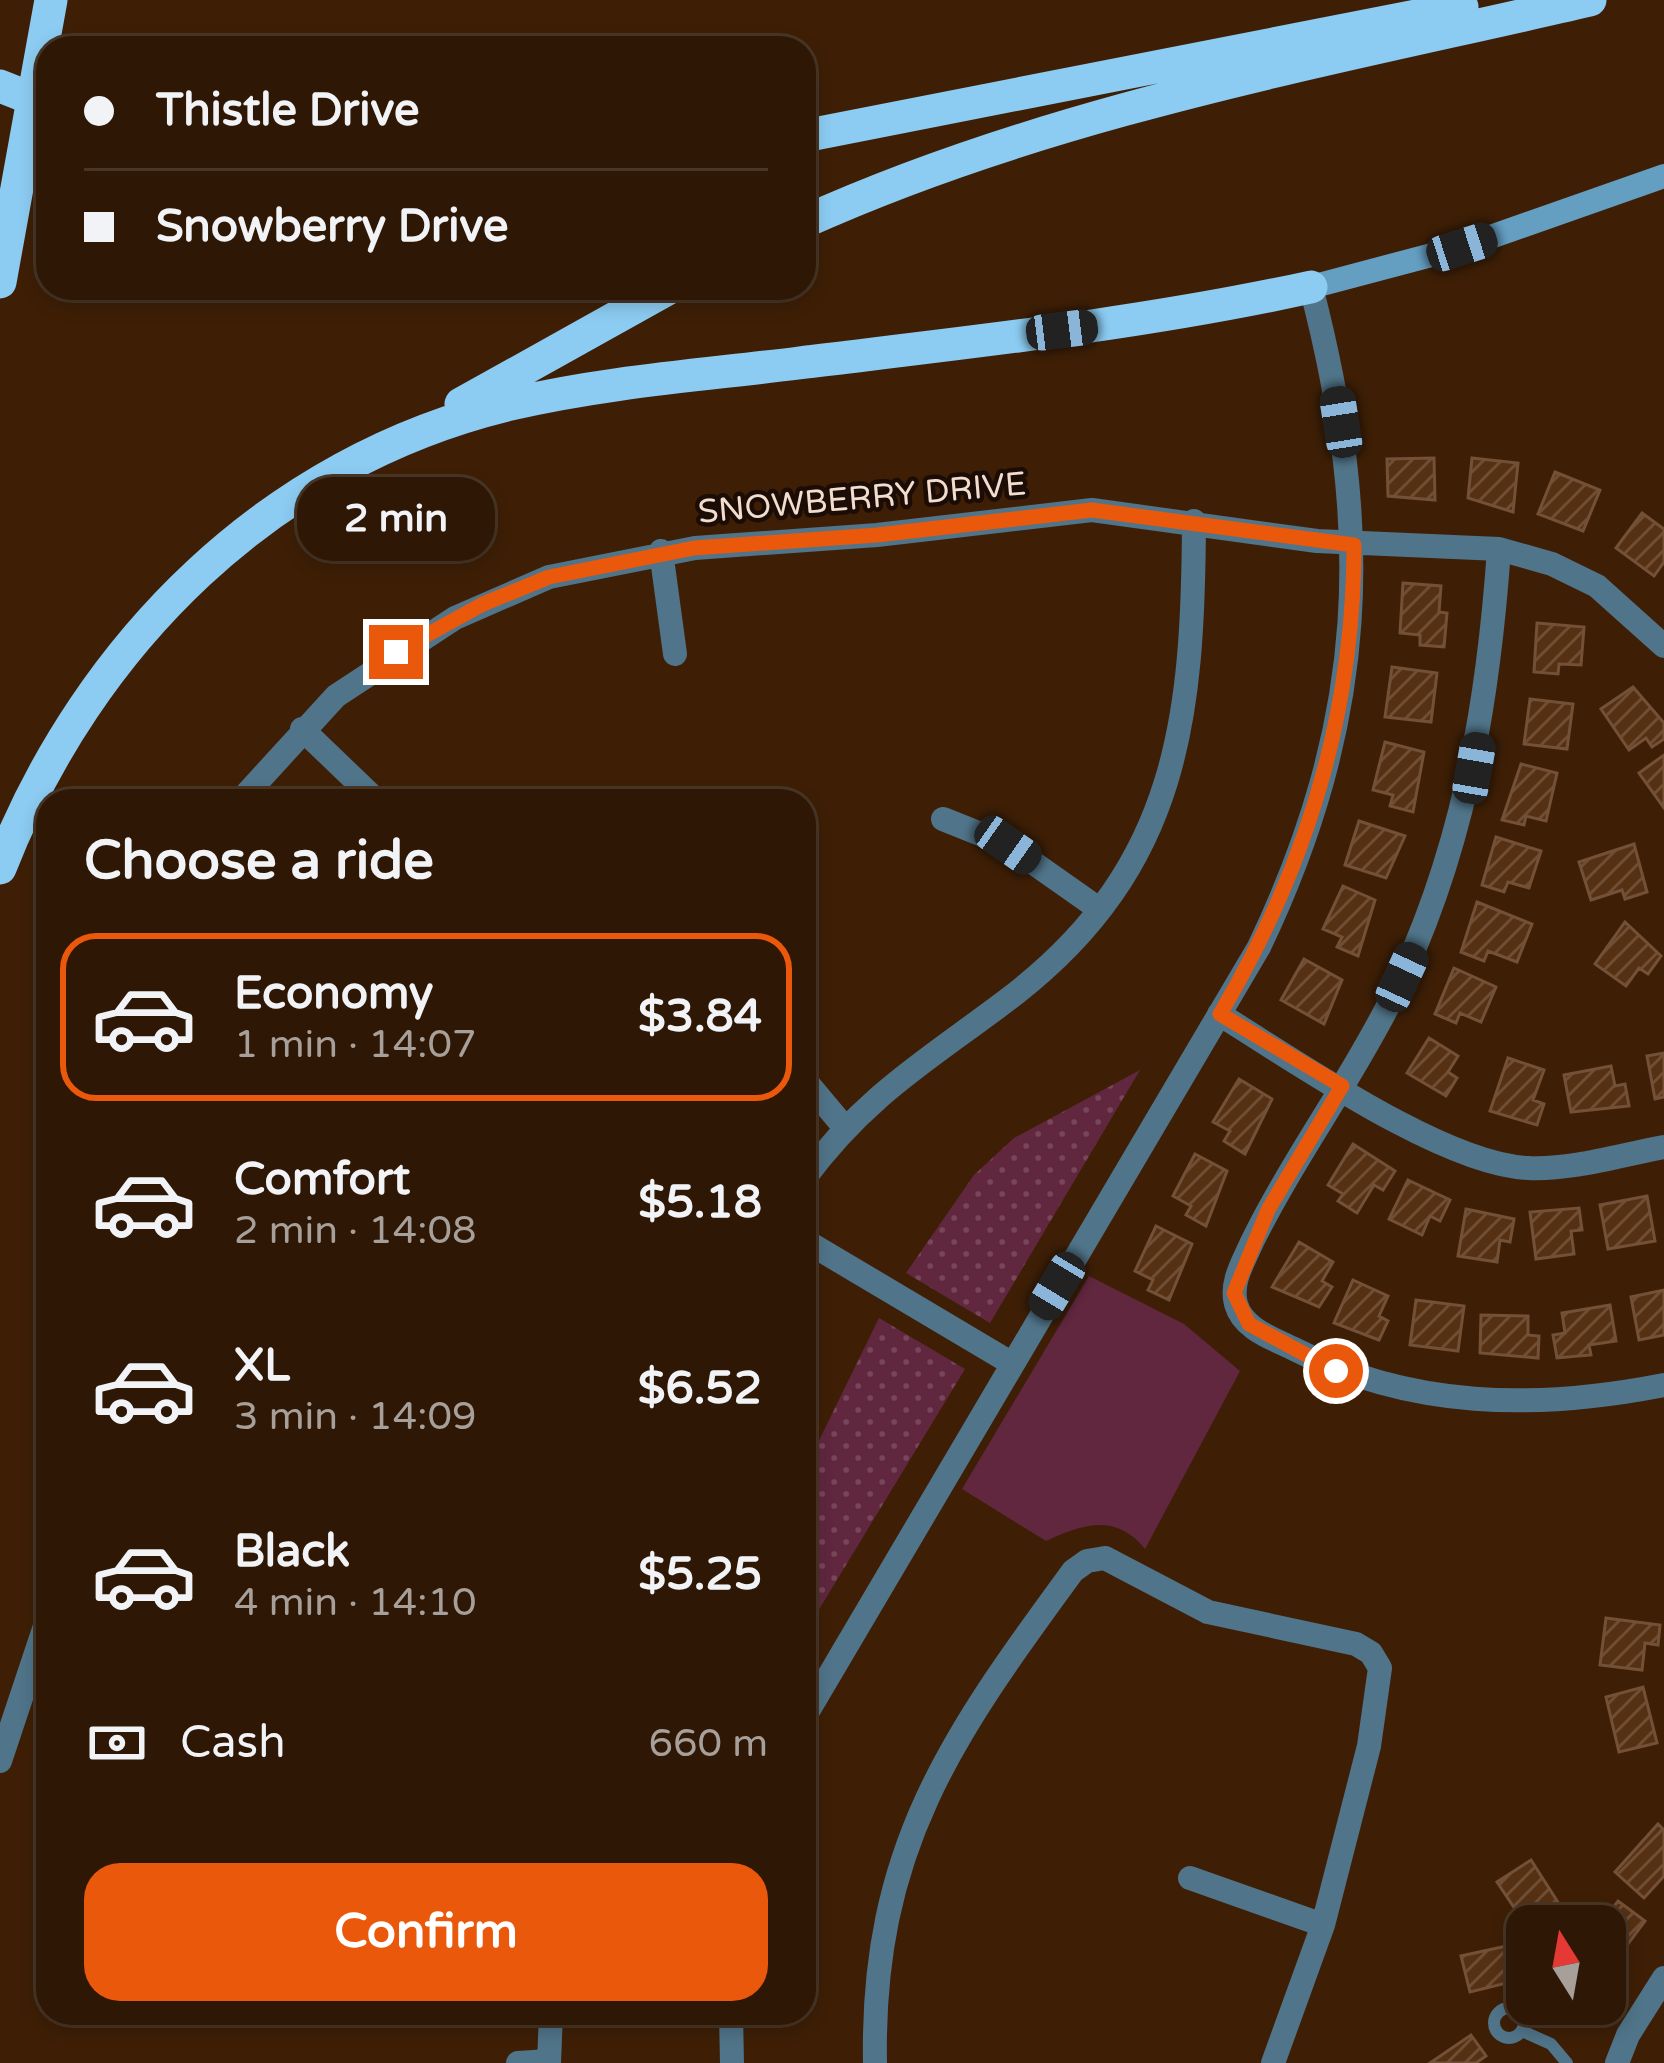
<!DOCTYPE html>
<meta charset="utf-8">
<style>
:root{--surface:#2e1704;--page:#3a2413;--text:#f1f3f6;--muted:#a79f9a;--line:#493626;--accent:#ea580c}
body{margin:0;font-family:"Varela Round",sans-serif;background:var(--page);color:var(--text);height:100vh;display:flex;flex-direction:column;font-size:45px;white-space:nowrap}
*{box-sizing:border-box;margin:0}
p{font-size:39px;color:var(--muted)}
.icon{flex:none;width:66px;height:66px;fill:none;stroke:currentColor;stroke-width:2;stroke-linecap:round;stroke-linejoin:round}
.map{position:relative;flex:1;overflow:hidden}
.details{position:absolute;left:36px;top:789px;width:780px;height:1236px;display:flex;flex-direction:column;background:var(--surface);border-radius:36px;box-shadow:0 6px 18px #0003,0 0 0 3px var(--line)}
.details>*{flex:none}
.guide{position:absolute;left:36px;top:36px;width:780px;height:264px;border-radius:36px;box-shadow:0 6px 18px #0003,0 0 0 3px var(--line);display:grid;align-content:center;height:264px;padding:0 48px;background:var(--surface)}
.needle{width:78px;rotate:349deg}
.tools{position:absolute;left:1506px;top:1905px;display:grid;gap:24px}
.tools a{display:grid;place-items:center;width:120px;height:120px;border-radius:24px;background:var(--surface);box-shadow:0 6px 18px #0003,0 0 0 3px var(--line);font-size:60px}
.end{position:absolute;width:54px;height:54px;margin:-27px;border:15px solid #ea580c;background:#fff;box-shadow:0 0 0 6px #fff}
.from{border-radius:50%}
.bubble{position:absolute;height:84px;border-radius:36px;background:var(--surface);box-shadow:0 6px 18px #0003,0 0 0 3px var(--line);font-size:39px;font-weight:800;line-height:84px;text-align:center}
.car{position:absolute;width:36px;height:72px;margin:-36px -18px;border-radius:15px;box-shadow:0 0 9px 3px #0007;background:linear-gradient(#222 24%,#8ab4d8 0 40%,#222 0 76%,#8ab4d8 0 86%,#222 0)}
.guide b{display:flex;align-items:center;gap:42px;height:114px;font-size:45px}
.guide b+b{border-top:3px solid var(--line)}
.guide i{width:30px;height:30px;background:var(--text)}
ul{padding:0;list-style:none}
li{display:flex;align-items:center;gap:36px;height:168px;margin:0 24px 18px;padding:0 24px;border:6px solid transparent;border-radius:36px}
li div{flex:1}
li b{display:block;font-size:45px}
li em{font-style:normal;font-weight:800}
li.selected{border-color:var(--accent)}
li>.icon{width:108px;height:108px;stroke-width:1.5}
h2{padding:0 48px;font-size:54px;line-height:144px}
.pay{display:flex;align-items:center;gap:30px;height:132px;padding:0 48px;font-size:45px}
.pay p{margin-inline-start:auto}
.primary-button{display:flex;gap:24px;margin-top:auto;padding:24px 48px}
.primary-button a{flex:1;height:138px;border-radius:36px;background:var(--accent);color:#fff;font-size:48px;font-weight:800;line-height:138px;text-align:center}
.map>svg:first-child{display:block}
</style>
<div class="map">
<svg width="1664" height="2063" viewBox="0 0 1664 2063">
<defs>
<pattern id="grass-dots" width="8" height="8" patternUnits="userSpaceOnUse" patternTransform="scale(3)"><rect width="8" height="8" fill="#60273f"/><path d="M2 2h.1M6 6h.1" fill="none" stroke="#77465a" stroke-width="1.8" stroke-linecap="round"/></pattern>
<pattern id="building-hatch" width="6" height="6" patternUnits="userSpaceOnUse" patternTransform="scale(3)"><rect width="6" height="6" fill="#563012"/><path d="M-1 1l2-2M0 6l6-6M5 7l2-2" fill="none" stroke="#6f4e33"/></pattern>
</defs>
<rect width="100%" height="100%" fill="#3e1f06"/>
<path fill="url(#grass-dots)" d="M1140,1070L990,1323L906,1273L974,1175L1014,1138Z
M879,1318L965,1369L812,1621L807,1465Z"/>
<path fill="#60273f" d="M1089,1276L1184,1324L1240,1371L1145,1549C1116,1513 1083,1524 1046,1541L962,1489Z"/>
<path fill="url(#building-hatch)" stroke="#735038" stroke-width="3" d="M1434,458L1435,500L1388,496L1387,459Z
M1472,458L1518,463L1513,512L1468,498Z
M1555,472L1600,490L1583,531L1538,514Z
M1642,513L1664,529V562L1654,576L1616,548Z
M1403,583L1441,586L1439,612L1447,613L1444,647L1420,645V635L1400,633Z
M1537,623L1584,627L1581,665L1559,664L1558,674L1534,672Z
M1392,667L1437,673L1431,722L1385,717Z
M1633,687L1664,723V739L1652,747L1646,738L1629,750L1601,709Z
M1530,699L1573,704L1567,749L1524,744Z
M1385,742L1424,752L1413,812L1390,806L1393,795L1373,790Z
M1664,755V808L1639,773Z
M1521,764L1557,773L1546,821L1526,816L1524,825L1502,820Z
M1359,821L1405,836L1386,878L1345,865Z
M1496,837L1541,851L1529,888L1508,882L1504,892L1482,885Z
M1634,844L1647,892L1625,899L1622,890L1591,900L1579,862Z
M1343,886L1375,900L1358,956L1337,947L1342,937L1323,929Z
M1477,902L1532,924L1517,962L1488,951L1484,961L1461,952Z
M1625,922L1661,956L1648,974L1639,968L1626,986L1595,964Z
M1304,959L1342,980L1324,1024L1281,1000Z
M1454,968L1496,987L1481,1022L1460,1013L1456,1023L1435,1014Z
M1429,1038L1458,1056L1448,1072L1457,1078L1446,1096L1407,1073Z
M1664,1053V1097L1655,1099L1647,1056Z
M1508,1058L1544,1070L1533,1100L1544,1104L1537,1125L1490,1111Z
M1611,1066L1615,1086L1625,1084L1629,1106L1571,1112L1564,1075Z
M1239,1079L1272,1099L1245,1154L1224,1141L1230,1131L1213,1122Z
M1353,1144L1395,1171L1383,1190L1374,1185L1357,1213L1338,1201L1343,1194L1328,1185Z
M1195,1154L1227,1171L1206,1226L1186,1215L1191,1206L1173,1196Z
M1408,1180L1450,1200L1440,1221L1430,1216L1422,1235L1389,1219Z
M1647,1196L1655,1241L1608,1249L1600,1205Z
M1579,1208L1582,1230L1571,1231L1574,1254L1536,1259L1530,1212Z
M1466,1209L1514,1219L1510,1242L1500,1240L1497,1262L1458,1256Z
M1156,1226L1192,1244L1169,1300L1148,1290L1153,1280L1135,1271Z
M1299,1242L1333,1262L1322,1281L1332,1287L1319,1307L1272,1287Z
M1353,1280L1388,1296L1379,1316L1388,1321L1379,1340L1334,1323Z
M1664,1290V1335L1639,1340L1631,1297Z
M1416,1300L1464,1306L1458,1351L1410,1345Z
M1610,1305L1616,1341L1589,1345L1591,1355L1557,1358L1553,1335L1565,1333L1562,1313Z
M1481,1315L1528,1316V1335L1539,1336L1538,1358L1480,1353Z
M1606,1618L1660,1625L1658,1645L1645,1643L1642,1670L1600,1665Z
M1643,1687L1657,1743L1619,1752L1606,1697Z
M1658,1824L1664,1830V1876L1644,1898L1615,1872Z
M1531,1860L1561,1907L1527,1927L1497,1882Z
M1618,1901L1645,1921L1625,1948L1616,1942L1608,1952L1605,1926H1599Z
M1520,1943L1527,1978L1470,1992L1461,1956Z
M1471,2035L1486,2056L1476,2063H1430Z"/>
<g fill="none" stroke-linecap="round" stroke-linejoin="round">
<path stroke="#507489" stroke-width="12" d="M1494 2023a15 15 0 1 1 30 0a15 15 0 1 1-30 0Z
M1522,2031L1551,2044L1567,2063"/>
<path stroke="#507489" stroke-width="24" d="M1499,549C1488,708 1462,858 1390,1002C1348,1085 1293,1159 1252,1242C1244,1261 1230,1282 1236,1304C1243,1329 1272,1338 1292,1348C1411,1409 1536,1410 1664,1385
M661,551L675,654
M302,729L377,801
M240,801L336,696L455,618L549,577L695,548L877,535L1092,510L1317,541L1499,549L1552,564L1597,586L1664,646
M943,819L1008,845L1099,909
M1219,1014C1294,1060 1444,1165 1528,1168C1573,1170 1620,1155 1664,1147
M804,1079L845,1128
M804,1179C868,1092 933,1057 1015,994C1180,865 1193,715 1194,521
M804,1240L1011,1363
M804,1718L1259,947C1368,718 1374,530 1311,287
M0,1761L48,1617
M1190,1878L1323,1925
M731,2013L732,2063
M518,2063L549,2061
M549,2063L551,2013
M875,2063C871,1849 952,1736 1073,1571L1087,1561L1105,1558L1208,1612L1356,1644L1371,1653L1380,1668L1369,1746L1323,1925L1273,2063
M1617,2063L1628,2035L1664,1978"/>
<path stroke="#649ec1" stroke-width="24" d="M1311,287L1462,247L1664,176"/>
<path stroke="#8cccf2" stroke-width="33" d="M0,86L48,105
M804,136L1462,7
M804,222C1052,110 1326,61 1590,0
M0,282L51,0
M461,404L669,288
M0,868C88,643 271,461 511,404C605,382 703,375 799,363C970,342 1142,324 1311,287"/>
</g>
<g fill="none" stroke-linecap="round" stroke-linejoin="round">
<path stroke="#ea580c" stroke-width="15" d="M396,652L483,604L549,577L694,548L877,535L1092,510L1354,545C1354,714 1306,869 1220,1014L1342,1086L1268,1210L1234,1293L1249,1324L1336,1371"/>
</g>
<g text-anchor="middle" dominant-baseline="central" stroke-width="9" stroke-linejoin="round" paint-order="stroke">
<g font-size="33" fill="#f2ddcf" stroke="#1b0d05">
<text transform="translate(862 498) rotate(-5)">SNOWBERRY DRIVE</text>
</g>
</g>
</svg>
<div class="tools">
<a><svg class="needle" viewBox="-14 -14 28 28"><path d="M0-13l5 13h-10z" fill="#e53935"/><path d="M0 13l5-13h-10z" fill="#a79f9a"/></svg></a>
</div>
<i class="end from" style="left:1336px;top:1371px"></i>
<i class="end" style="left:396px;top:652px"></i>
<div class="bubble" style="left:297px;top:477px;width:198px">2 min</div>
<i class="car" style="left:1462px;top:247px;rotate:72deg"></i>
<i class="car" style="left:1062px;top:330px;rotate:83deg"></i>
<i class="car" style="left:1341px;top:422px;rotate:351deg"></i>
<i class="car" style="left:1474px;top:768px;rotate:10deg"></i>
<i class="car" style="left:1008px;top:845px;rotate:125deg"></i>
<i class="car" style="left:1402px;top:977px;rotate:25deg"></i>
<i class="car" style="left:1057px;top:1286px;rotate:211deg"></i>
<div class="guide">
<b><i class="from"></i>Thistle Drive</b>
<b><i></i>Snowberry Drive</b>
</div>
<section class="details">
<h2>Choose a ride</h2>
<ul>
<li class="selected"><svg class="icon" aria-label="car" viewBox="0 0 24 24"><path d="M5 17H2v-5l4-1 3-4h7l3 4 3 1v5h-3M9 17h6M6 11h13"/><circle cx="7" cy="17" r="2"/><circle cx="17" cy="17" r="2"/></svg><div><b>Economy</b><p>1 min · 14:07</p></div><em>$3.84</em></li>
<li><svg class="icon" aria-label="car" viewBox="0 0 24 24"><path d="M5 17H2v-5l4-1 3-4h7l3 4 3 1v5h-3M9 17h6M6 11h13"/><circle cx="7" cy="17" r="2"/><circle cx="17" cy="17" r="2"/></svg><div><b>Comfort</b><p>2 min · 14:08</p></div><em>$5.18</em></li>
<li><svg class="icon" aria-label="car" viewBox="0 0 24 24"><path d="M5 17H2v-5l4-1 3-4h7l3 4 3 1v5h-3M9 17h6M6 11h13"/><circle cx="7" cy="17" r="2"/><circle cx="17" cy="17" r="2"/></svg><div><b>XL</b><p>3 min · 14:09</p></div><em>$6.52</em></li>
<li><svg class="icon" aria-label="car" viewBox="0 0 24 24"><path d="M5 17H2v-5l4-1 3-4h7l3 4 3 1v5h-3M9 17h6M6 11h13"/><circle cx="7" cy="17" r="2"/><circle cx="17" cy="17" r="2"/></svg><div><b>Black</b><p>4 min · 14:10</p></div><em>$5.25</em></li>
</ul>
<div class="pay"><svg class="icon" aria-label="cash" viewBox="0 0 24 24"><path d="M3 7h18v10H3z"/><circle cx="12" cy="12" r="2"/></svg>Cash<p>660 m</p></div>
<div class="primary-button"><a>Confirm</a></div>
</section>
</div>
